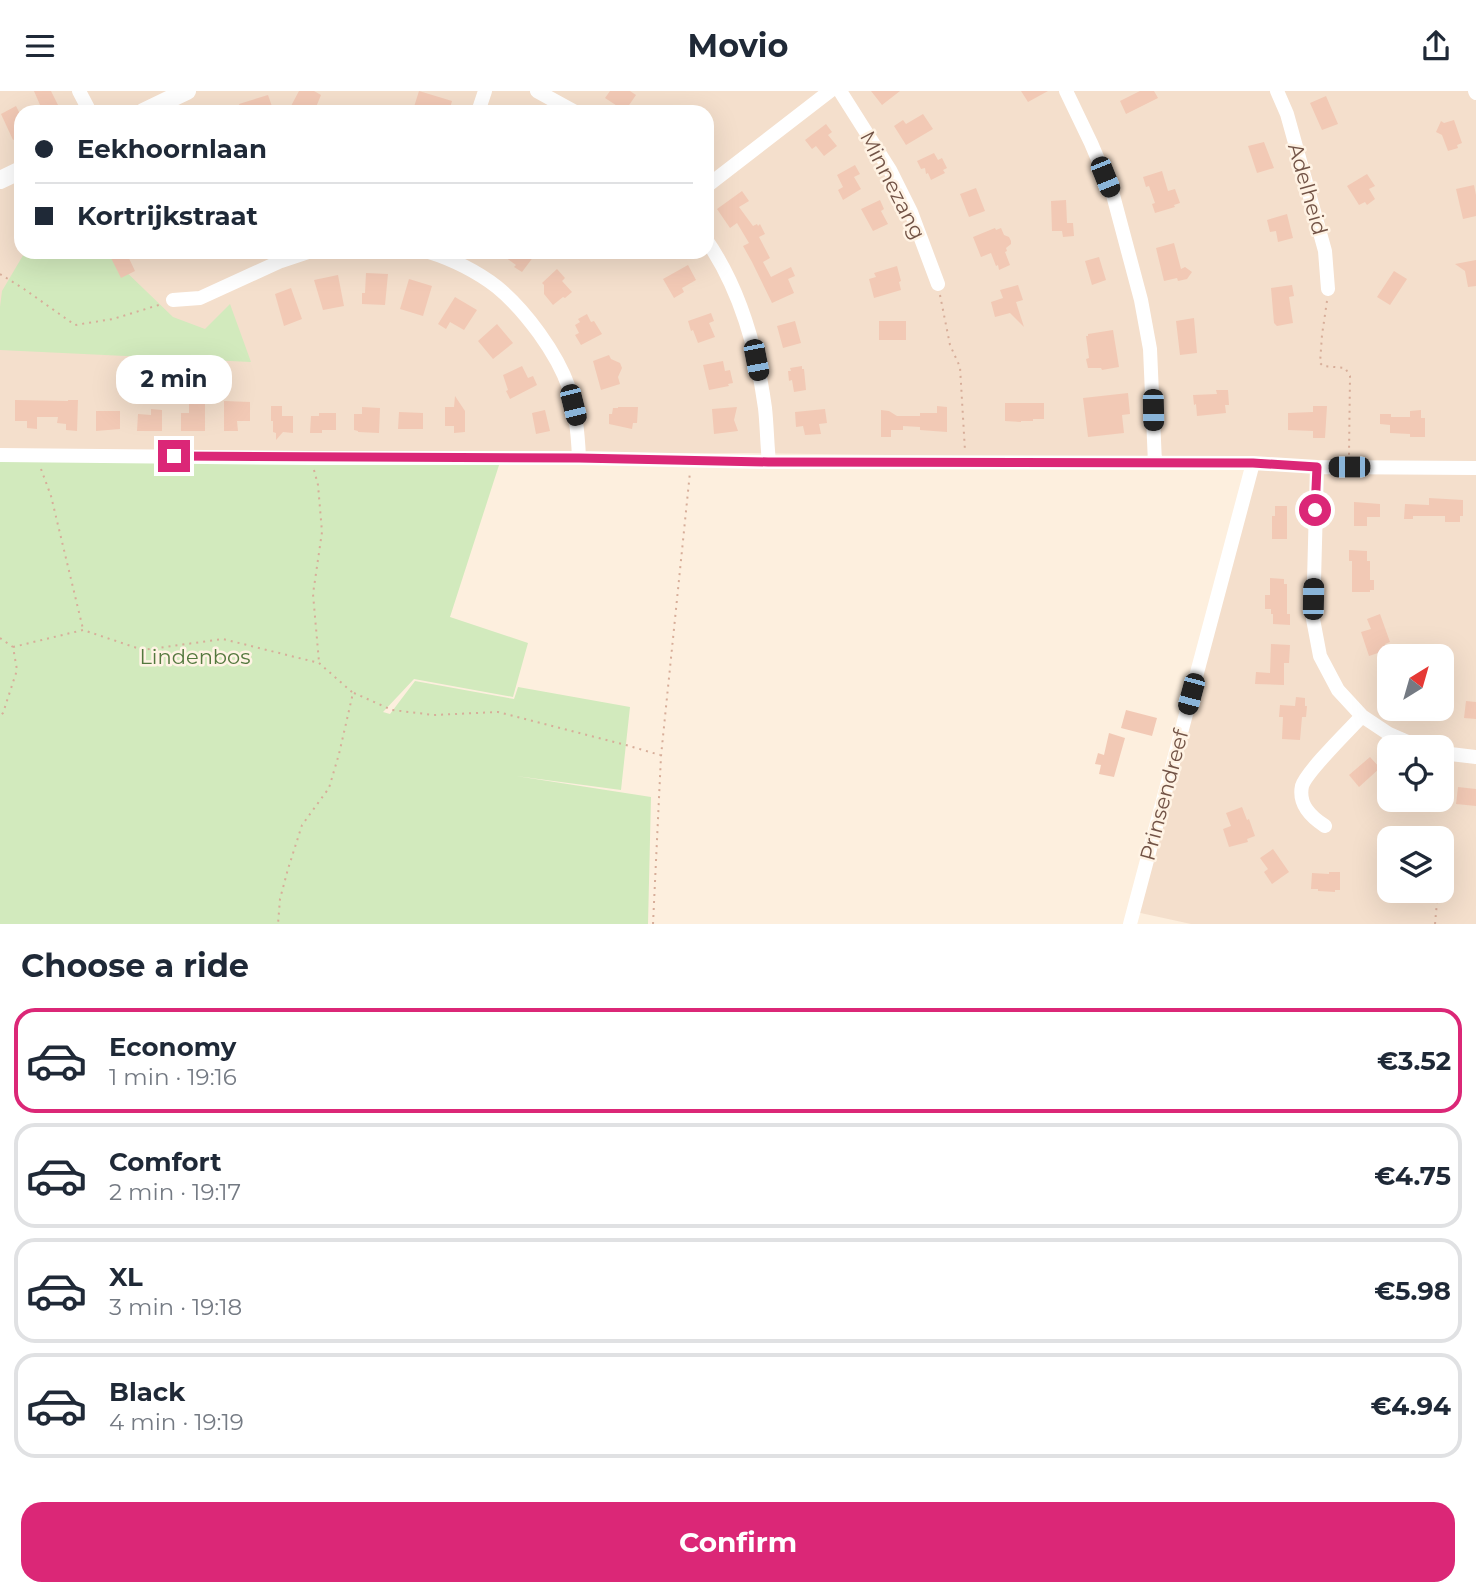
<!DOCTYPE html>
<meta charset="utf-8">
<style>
:root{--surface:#fff;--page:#f6f6f7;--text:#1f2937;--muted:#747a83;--line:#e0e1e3;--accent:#db2777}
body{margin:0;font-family:Montserrat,sans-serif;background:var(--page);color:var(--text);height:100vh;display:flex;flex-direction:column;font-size:26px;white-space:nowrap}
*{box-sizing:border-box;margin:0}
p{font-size:23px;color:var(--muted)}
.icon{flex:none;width:38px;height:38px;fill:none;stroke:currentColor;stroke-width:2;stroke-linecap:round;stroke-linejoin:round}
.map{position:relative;height:833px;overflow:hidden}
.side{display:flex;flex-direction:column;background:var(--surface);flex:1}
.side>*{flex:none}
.guide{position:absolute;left:14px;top:14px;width:700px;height:154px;border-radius:21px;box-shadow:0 7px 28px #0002;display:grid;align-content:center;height:154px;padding:0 21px;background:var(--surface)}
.needle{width:46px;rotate:37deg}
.buttons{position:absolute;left:1377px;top:553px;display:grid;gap:14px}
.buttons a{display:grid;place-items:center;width:77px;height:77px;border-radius:14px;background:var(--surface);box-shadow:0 7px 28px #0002;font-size:35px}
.end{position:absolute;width:32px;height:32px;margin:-16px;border:9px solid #db2777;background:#fff;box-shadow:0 0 0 4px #fff}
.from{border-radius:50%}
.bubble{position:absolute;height:49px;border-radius:21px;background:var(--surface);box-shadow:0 7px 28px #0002;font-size:23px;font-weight:700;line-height:49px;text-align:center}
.car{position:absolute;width:21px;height:42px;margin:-21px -10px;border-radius:9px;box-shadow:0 0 5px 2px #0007;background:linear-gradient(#222 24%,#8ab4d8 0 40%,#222 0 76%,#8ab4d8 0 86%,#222 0)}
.guide b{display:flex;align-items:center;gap:24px;height:66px;font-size:26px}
.guide b+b{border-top:2px solid var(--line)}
.guide i{width:18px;height:18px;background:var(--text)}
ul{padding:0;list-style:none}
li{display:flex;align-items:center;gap:21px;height:105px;margin:0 14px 10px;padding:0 7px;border:4px solid var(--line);border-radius:21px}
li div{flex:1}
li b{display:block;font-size:26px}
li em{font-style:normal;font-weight:700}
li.on{border-color:var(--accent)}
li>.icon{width:63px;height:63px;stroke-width:1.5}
h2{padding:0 21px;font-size:32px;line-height:84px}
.primary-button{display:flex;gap:14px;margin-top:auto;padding:14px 21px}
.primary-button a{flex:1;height:80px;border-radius:21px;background:var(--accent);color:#fff;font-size:28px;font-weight:700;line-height:80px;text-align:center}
header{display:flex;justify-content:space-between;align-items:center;height:91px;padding:0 21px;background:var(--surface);font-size:32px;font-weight:700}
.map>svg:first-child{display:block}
</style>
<header><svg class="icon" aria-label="menu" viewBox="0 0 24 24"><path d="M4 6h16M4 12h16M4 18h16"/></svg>Movio<svg class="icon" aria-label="share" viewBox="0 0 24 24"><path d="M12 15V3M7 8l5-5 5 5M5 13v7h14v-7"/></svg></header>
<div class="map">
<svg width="1476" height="833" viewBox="0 0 1476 833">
<rect width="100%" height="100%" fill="#fdefde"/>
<path fill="#f4dfcc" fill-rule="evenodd" d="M0,0H1476V833H1191L1136,821L1258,369L748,362L0,366ZM21,21H707V161H21ZM1390,565H1442V618H1390ZM1390,656H1442V709H1390ZM1390,747H1442V800H1390Z"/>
<path fill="#d2eabd" d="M25,161H126L117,172L173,226L205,238L230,213L251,271L0,259V216L2,200Z
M0,367L500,371L450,526L528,552L513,606L414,588L383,621L390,623L415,590L514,608L518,596L630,616L621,699L516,685L651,706L648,833H0Z"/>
<path fill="#f2c9b5" d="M34,0H51L60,18L53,21H43Z
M299,0H314L321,4L314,21H293L295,17L291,15Z
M419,0L452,10L449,21H419L413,19Z
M610,0H630L636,4L625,20L605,7Z
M871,0H900L882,14Z
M1021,0H1048L1028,11Z
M1140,0H1154L1158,7L1126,23L1120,10Z
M268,4L274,21H242L239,13Z
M1326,5L1338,33L1322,39L1310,12Z
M16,15L21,25V45L13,49L1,23Z
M923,23L933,38L906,54L894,35L903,29L906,33Z
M1454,29L1462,52L1457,54L1458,57L1448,60L1442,44L1436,41L1441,30L1444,32Z
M826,33L832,41L828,44L837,55L824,65L816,55L812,58L805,49Z
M1264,51L1274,77L1257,82L1248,55Z
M934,62L938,69L942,67L947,77L943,79L945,82L931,89L928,82L926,83L925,77L921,78L917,70Z
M855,74L860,83L854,86L861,98L843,109L838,99L843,96L837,84Z
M1162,80L1168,100L1175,98L1180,112L1174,114L1175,116L1155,122L1152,113L1155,112L1149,95L1146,96L1143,86Z
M1367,83L1375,95L1369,98L1375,108L1367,114L1365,111L1359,114L1347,95Z
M1474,94L1476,104V125L1463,128L1456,98Z
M976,97L985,120L969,126L960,103Z
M742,100L749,110L739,116L753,135L757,133L758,135L760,133L765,143L759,146L770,167L763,171L771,186L791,176L795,185L788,188L794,202L772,212L752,171L743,155L749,152L737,132L730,137L717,118Z
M880,109L884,118L881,120L888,133L873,140L861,118Z
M1066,109L1067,132H1073L1074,145L1063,146L1062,140H1052L1051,110Z
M1287,123L1293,147L1278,151L1276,140L1270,141L1267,129Z
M995,137L996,139L1001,137L1004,144L1009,146L1011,150V153L1006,157L1007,160L1005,161L1010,174L999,179L998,174L996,175L991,162L981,166L973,146Z
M1174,152L1181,178L1185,176L1192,181L1187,188L1178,190L1177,187L1164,190L1156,157Z
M108,161H126L135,180L121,187Z
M498,161H537L522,181L514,176L516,174Z
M1099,166L1106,189L1092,194L1085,170Z
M1476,169V195L1468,196L1465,180L1455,173Z
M688,174L696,189L682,197L684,201L674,207L663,188Z
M897,175L901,190L899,191L901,199L874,207L869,188L876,186L874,182Z
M557,178L565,187L562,190L572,201L565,207L563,206L553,214L544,203V194L542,192Z
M1394,180L1407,188L1390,214L1377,206Z
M366,182L388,183L385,214L362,213V202H365Z
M338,184L344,215L323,219L314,189Z
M409,188L432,195L423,225L400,218Z
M1018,194L1023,209L1016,211L1024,236L1010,222L995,226L991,211L1003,207L1000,199Z
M1292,194L1294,205L1289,206L1293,232L1277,235L1274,232L1271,197Z
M291,197L302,228L284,235L275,203Z
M455,206L477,219L464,239L450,231L446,238L438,233Z
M711,222L714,230L709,232L715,246L698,252L693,239L691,240L688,230Z
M587,223L591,231L594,230L602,243L581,254L575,244L579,242L575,234L580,231L578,228Z
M1194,227L1197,262L1180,264L1176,230Z
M795,230L801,252L783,257L777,235Z
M879,230H906V249H879Z
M497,233L513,252L493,268L478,250Z
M1113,239L1119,276L1102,279L1101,277H1088L1086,268L1089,267L1086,245H1088V243Z
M609,264L611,268L620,272L622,277L618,286L620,293L601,299L593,270Z
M723,270L725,280L730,279L733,292L728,293L729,295L709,299L703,274Z
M522,275L528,287L533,285L537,294L510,308L506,300L508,299L503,284Z
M802,275V278H804L806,299L794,301L792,289L789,290L788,280H791L790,277Z
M1216,299H1228L1229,314H1225L1226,322L1197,325L1196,313L1194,314L1193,304L1217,303Z
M1128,302L1130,323L1122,324L1124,342L1088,346L1083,307Z
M455,305L465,320V341L454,342V335H445V316H454Z
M15,309L68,310V309H78L77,340L66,339V333L57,332L58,326H37V338L27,337V330H15Z
M189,309H205V340H181V322H189Z
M224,310L250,311V330H237L238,340H224Z
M1005,312H1044V328H1033V330H1021V331L1005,330Z
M271,315H282V325H293V342L283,341L276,349V342L273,341V330H271Z
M937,315L947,316V341L920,339V336L903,335V339H891V346H881V319L889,320L897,325H920V322H937Z
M1313,315H1327L1325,347H1313V340L1288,339V322L1313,321Z
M362,316L380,317L379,342L358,341V340L354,339V323H362Z
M618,316H638L637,332H633L632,338L609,333V323H612L613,317H618Z
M737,316L734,329L738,340L714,343L712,318Z
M151,318L162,319V340H137L138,323L151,324Z
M825,318L827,332L819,333L821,343L805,344L803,335L796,336L795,321Z
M545,319L550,340L536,343L532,322Z
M1421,319V327H1425V346H1410V343L1390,342V334L1380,333V323H1391V326H1410V320Z
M96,320H120V338L96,340Z
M399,321L423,322V338H398Z
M319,322H336V339H322V342H310L311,325H319Z
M1429,407L1463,409V425H1460V431H1445V425H1413V428H1404L1405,413L1429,414Z
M1354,411L1380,413V426H1367V435H1354Z
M1275,415H1287V448H1272V425H1275Z
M1349,459L1367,460V470H1370V489H1374V499H1370V501H1352V470H1349Z
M1270,487L1284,488V493H1287V523H1290V534L1273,533V523H1271V518H1265V504H1270Z
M1380,523L1390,551L1385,553L1387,559L1369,565L1361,541L1371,538L1367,528Z
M1271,553L1290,554L1289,572H1284V594L1255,593L1256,581L1270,582Z
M1296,606L1305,607V615H1307L1306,626H1302L1300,649L1282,648L1283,626H1279L1280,614L1295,615Z
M1466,610L1476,611V628L1464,627Z
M1126,619L1157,627L1152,645L1121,637Z
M1109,642L1125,647L1114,686L1099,683L1101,674L1095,673L1098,662L1104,664Z
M1370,666L1380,677L1359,696L1349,684Z
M1458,696L1476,698V715L1456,713Z
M1242,716L1247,729L1249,728L1255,745L1247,748L1248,751L1229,756L1223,738L1231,735L1226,722Z
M1273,758L1289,781L1272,793L1264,781L1268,778L1260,767Z
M1380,760L1390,761V779L1378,777Z
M1329,781H1340V799H1335V801L1318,800V798H1311L1312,782L1329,783Z"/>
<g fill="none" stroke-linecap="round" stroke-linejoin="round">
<path stroke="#d7ad99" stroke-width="2" stroke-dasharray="2 5" stroke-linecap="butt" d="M0,183L24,198L75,234L113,228L162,213
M940,204L950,254L960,276L965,360
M1327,210L1322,244L1320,272L1323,275L1345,277L1350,285L1349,364
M41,378L51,405L83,538
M314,379L318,394L322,441L313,503L319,571
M0,547L13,556L17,579L3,622L0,625
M13,556L83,539L143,559L223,548L319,572L353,602L339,663L329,697L302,734L288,778L280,808L278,833
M354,602L392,619L434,624L498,621L626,654L660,664
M653,833L661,665L690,381
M1435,833L1438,800"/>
<path stroke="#fff" stroke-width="14" d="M79,0L90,21
M537,0L575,21
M840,0L890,79L911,121L938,193
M1066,0L1091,52L1113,104L1141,209L1150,258L1155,372
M1277,0L1287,23L1325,160L1328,198
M1475,0L1476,2
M478,21L485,0
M707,95L830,0
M707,150C740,198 757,259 765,317C767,335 767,353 769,371
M429,161C452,168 478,181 497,196C525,219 557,262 569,297C576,320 578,343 579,367
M173,209L200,207L281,170L308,161
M0,364L311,367H579L769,371L1253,372L1317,376L1476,377
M1317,376L1313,528L1320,565L1338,599L1362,625L1389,643L1419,656
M1442,662L1476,666
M1325,735C1311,726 1298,714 1302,695C1306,681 1350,638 1362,625
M1130,833L1253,372"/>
<path stroke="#fff" stroke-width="18" d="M143,21L187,0
M0,89L21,79"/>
</g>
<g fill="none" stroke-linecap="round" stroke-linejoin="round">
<path stroke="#db2777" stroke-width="9" d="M174,365L579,367L768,371L1253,372L1317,376L1315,419"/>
</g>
<g text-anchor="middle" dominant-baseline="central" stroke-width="5" stroke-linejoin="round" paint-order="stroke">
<g font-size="21" fill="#725346" stroke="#fff3e4">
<text transform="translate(893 94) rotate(63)">Minnezang</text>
<text transform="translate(1308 98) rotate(74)">Adelheid</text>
<text transform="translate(1164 704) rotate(-75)">Prinsendreef</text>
</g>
<g font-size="21" fill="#54783e" stroke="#fff3e4">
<text x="195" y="565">Lindenbos</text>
</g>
</g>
</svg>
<div class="buttons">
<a><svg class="needle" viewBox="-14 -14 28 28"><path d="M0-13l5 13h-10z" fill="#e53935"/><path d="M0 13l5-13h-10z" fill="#747a83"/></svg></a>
<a><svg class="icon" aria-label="locate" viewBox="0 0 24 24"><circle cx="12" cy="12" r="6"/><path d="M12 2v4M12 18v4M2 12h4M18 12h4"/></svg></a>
<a><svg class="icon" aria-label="layers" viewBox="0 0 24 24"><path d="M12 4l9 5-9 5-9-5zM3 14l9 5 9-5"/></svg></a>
</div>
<i class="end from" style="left:1315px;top:419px"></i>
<i class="end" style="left:174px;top:365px"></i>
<div class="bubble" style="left:116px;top:264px;width:116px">2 min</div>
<i class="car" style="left:1105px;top:86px;rotate:158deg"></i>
<i class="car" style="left:756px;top:269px;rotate:169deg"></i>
<i class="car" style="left:573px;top:314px;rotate:166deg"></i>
<i class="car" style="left:1153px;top:319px;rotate:179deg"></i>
<i class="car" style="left:1349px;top:376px;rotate:270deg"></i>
<i class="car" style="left:1313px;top:508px;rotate:1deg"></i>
<i class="car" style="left:1191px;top:603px;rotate:195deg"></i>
<div class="guide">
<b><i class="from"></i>Eekhoornlaan</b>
<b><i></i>Kortrijkstraat</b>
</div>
</div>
<section class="side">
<h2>Choose a ride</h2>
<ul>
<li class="on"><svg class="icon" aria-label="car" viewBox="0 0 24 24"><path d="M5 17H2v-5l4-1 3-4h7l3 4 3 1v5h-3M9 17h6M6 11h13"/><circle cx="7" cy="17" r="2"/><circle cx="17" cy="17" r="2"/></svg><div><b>Economy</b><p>1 min · 19:16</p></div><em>€3.52</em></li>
<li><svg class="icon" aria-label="car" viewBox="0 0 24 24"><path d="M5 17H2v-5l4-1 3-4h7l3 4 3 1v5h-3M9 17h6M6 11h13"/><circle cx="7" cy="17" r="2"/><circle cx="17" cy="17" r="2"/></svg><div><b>Comfort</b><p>2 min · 19:17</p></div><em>€4.75</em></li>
<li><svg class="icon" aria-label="car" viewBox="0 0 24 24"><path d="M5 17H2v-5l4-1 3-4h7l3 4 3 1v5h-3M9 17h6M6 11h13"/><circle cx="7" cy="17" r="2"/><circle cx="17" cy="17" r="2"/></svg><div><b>XL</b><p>3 min · 19:18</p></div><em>€5.98</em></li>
<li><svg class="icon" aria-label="car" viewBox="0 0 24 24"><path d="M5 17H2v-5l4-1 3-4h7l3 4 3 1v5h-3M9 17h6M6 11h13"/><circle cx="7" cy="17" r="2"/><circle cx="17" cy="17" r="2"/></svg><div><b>Black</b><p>4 min · 19:19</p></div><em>€4.94</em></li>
</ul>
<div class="primary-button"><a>Confirm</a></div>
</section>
